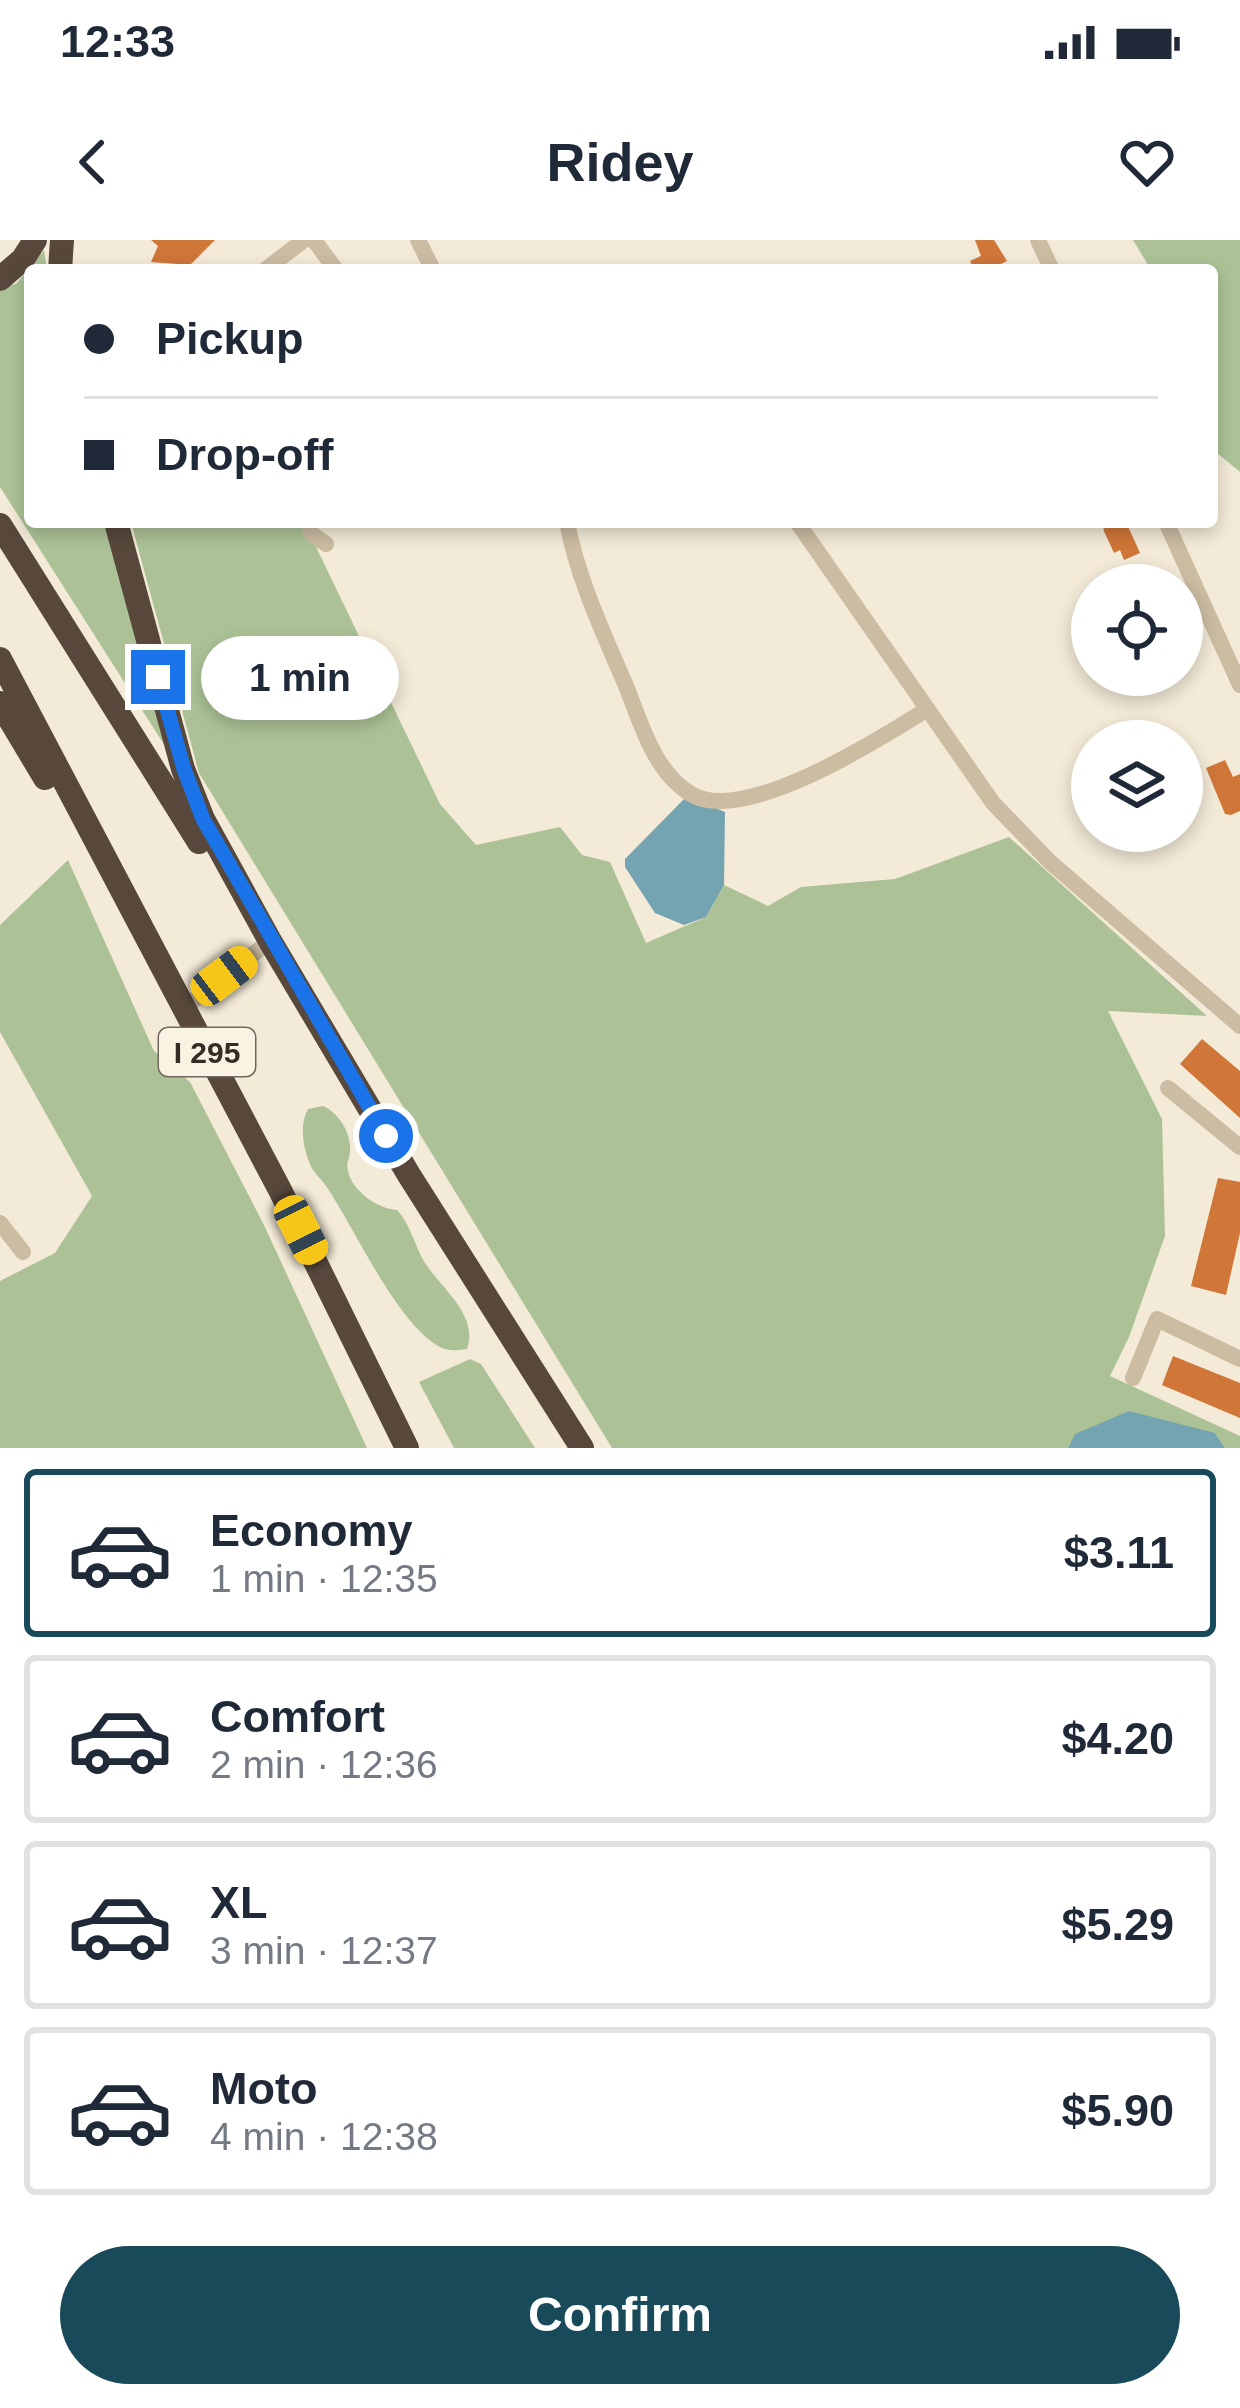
<!DOCTYPE html>
<meta charset="utf-8">
<style>
:root{--surface:#fff;--page:#f6f6f7;--text:#1f2937;--muted:#747a83;--line:#e0e1e3;--accent:#184a59}
body{margin:0;font-family:Arial,sans-serif;background:var(--page);color:var(--text);height:100vh;display:flex;flex-direction:column;font-size:45px;white-space:nowrap}
*{box-sizing:border-box;margin:0}
p{font-size:39px;color:var(--muted)}
.icon{flex:none;width:66px;height:66px;fill:none;stroke:currentColor;stroke-width:2;stroke-linecap:round;stroke-linejoin:round}
.map{position:relative;height:1208px;overflow:hidden}
.sheet{display:flex;flex-direction:column;background:var(--surface);flex:1}
.sheet>*{flex:none}
.hud{position:absolute;left:24px;top:24px;width:1194px;height:264px;border-radius:12px;box-shadow:0 6px 18px #0003;display:grid;align-content:center;height:264px;padding:0 60px;background:var(--surface)}
.controls{position:absolute;left:1071px;top:324px;display:grid;gap:24px}
.controls a{display:grid;place-items:center;width:132px;height:132px;border-radius:50%;background:var(--surface);box-shadow:0 6px 18px #0003;font-size:60px}
.end{position:absolute;width:54px;height:54px;margin:-27px;border:15px solid #1a73e8;background:#fff;box-shadow:0 0 0 6px #fff}
.from{border-radius:50%}
.bubble{position:absolute;height:84px;border-radius:42px;background:var(--surface);box-shadow:0 6px 18px #0003;font-size:39px;font-weight:600;line-height:84px;text-align:center}
.car{position:absolute;width:36px;height:72px;margin:-36px -18px;border-radius:15px;box-shadow:0 0 9px 3px #0007;background:linear-gradient(#f5c518 24%,#345 0 40%,#f5c518 0 76%,#345 0 86%,#f5c518 0)}
.hud b{display:flex;align-items:center;gap:42px;height:114px;font-size:45px}
.hud b+b{border-top:3px solid var(--line)}
.hud i{width:30px;height:30px;background:var(--text)}
ul{padding:21px 0 0;list-style:none}
li{display:flex;align-items:center;gap:36px;height:168px;margin:0 24px 18px;padding:0 36px;border:6px solid var(--line);border-radius:12px}
li div{flex:1}
li b{display:block;font-size:45px}
li em{font-style:normal;font-weight:600}
li.current{border-color:var(--accent)}
li>.icon{width:108px;height:108px;stroke-width:1.5}
.button{display:flex;gap:24px;margin-top:auto;padding:24px 60px}
.button a{flex:1;height:138px;border-radius:72px;background:var(--accent);color:#fff;font-size:48px;font-weight:600;line-height:138px;text-align:center}
.status{display:flex;justify-content:space-between;align-items:center;height:84px;padding:0 60px;background:var(--surface);direction:ltr}
.status svg{height:33px;fill:currentColor}
header{display:flex;justify-content:space-between;align-items:center;height:156px;padding:0 60px;background:var(--surface);font-size:54px;font-weight:600}
.map>svg:first-child{display:block}
</style>
<div class="status"><b>12:33</b><svg viewBox="0 0 49 12"><path d="M0 12V9h3v3zM5 12V6h3v6zM10 12V3h3v9zM15 12V0h3v12zM26 1h20v11H26zM47 4h2v5h-2z"/></svg></div>
<header><svg class="icon" aria-label="back" viewBox="0 0 24 24"><path d="M15 5l-7 7 7 7"/></svg>Ridey<svg class="icon" aria-label="heart" viewBox="0 0 24 24"><path d="M12 20l-8-8c-3-5 5-10 8-4 3-6 11-1 8 4z"/></svg></header>
<div class="map">
<svg width="1240" height="1208" viewBox="0 0 1240 1208">
<rect width="100%" height="100%" fill="#f3ead7"/>
<path fill="#acc296" d="M1133,0H1240V232L1216,212L1212,194V30H1151Z
M44,10L47,30H30V282H109L172,517L0,247V48L16,44Z
M131,282H304L440,564L476,605L560,587L582,615L610,622L646,703L706,677L724,645L768,666L801,647L895,639L1009,597L1207,776L1108,771L1162,879L1165,996L1129,1097L1110,1136L1240,1196V1208H1225L1215,1193L1076,1194L1068,1208H612L199,533Z
M68,620L154,811L190,842L264,985L367,1208H0V1041L55,1013L92,956L0,792V685Z
M323,866C339,873 352,894 350,912C349,922 346,921 348,931C352,951 378,969 397,970C411,985 414,1005 425,1023C441,1048 479,1075 467,1109C457,1110 449,1112 440,1107C396,1083 355,988 326,946C321,938 313,933 310,924C303,907 299,885 308,869Z
M470,1119L481,1124L535,1208H454L419,1142Z"/>
<path fill="#74a4b1" d="M687,556L725,572L724,645L706,677L684,685L655,673L625,627V619Z
M1129,1171L1215,1193L1225,1208H1068L1075,1194Z"/>
<path fill="#cf7638" d="M151,0H215L190,25L151,22L158,6Z
M975,0H994L1007,21L988,30H974L970,21L981,16Z
M1118,282H1126L1140,313L1124,320L1120,310L1114,313L1103,289Z
M1225,520L1233,537L1240,534V571L1231,575L1225,574L1206,528Z
M1202,799L1240,831V878L1180,824Z
M1218,938L1240,942V993L1226,1055L1191,1046Z
M1173,1116L1240,1143V1178L1162,1145Z"/>
<g fill="none" stroke-linecap="round" stroke-linejoin="round">
<path stroke="#cbbca2" stroke-width="16" d="M314,0L336,30
M418,0L433,30
M1038,0L1052,30
M265,30L304,0
M307,282L312,294L326,304
M567,282C578,340 603,392 626,446C641,483 654,532 691,554C743,586 880,499 926,470
M797,282L993,563L1050,622L1240,786
M1166,282L1240,445
M184,768L270,701
M1168,848L1240,907
M0,983L23,1012
M1133,1138L1157,1079L1240,1119"/>
<path stroke="#57483b" stroke-width="24" d="M60,30L62,0
M0,39L23,19L35,0
M116,282L183,529L203,579L270,701L409,935L582,1208
M0,285L199,602
M0,419L280,950L407,1208
M0,463L45,538"/>
</g>
<g fill="none" stroke-linecap="round" stroke-linejoin="round">
<path stroke="#1a73e8" stroke-width="15" d="M158,437L184,529L203,579L386,896"/>
</g>
<g text-anchor="middle" dominant-baseline="central" stroke-width="9" stroke-linejoin="round" paint-order="stroke">
<rect fill="#faf3e3" stroke="#70685e" stroke-width="3" x="159" y="788" width="96" height="48" rx="9"/>
<g font-size="30" font-weight="bold" fill="#352d25">
<text x="207" y="812">I 295</text>
</g>
</g>
</svg>
<div class="controls">
<a><svg class="icon" aria-label="locate" viewBox="0 0 24 24"><circle cx="12" cy="12" r="6"/><path d="M12 2v4M12 18v4M2 12h4M18 12h4"/></svg></a>
<a><svg class="icon" aria-label="layers" viewBox="0 0 24 24"><path d="M12 4l9 5-9 5-9-5zM3 14l9 5 9-5"/></svg></a>
</div>
<i class="end from" style="left:386px;top:896px"></i>
<i class="end" style="left:158px;top:437px"></i>
<div class="bubble" style="left:201px;top:396px;width:198px">1 min</div>
<i class="car" style="left:224px;top:736px;rotate:53deg"></i>
<i class="car" style="left:301px;top:990px;rotate:153deg"></i>
<div class="hud">
<b><i class="from"></i>Pickup</b>
<b><i></i>Drop-off</b>
</div>
</div>
<section class="sheet">
<ul>
<li class="current"><svg class="icon" aria-label="car" viewBox="0 0 24 24"><path d="M5 17H2v-5l4-1 3-4h7l3 4 3 1v5h-3M9 17h6M6 11h13"/><circle cx="7" cy="17" r="2"/><circle cx="17" cy="17" r="2"/></svg><div><b>Economy</b><p>1 min · 12:35</p></div><em>$3.11</em></li>
<li><svg class="icon" aria-label="car" viewBox="0 0 24 24"><path d="M5 17H2v-5l4-1 3-4h7l3 4 3 1v5h-3M9 17h6M6 11h13"/><circle cx="7" cy="17" r="2"/><circle cx="17" cy="17" r="2"/></svg><div><b>Comfort</b><p>2 min · 12:36</p></div><em>$4.20</em></li>
<li><svg class="icon" aria-label="car" viewBox="0 0 24 24"><path d="M5 17H2v-5l4-1 3-4h7l3 4 3 1v5h-3M9 17h6M6 11h13"/><circle cx="7" cy="17" r="2"/><circle cx="17" cy="17" r="2"/></svg><div><b>XL</b><p>3 min · 12:37</p></div><em>$5.29</em></li>
<li><svg class="icon" aria-label="car" viewBox="0 0 24 24"><path d="M5 17H2v-5l4-1 3-4h7l3 4 3 1v5h-3M9 17h6M6 11h13"/><circle cx="7" cy="17" r="2"/><circle cx="17" cy="17" r="2"/></svg><div><b>Moto</b><p>4 min · 12:38</p></div><em>$5.90</em></li>
</ul>
<div class="button"><a>Confirm</a></div>
</section>
